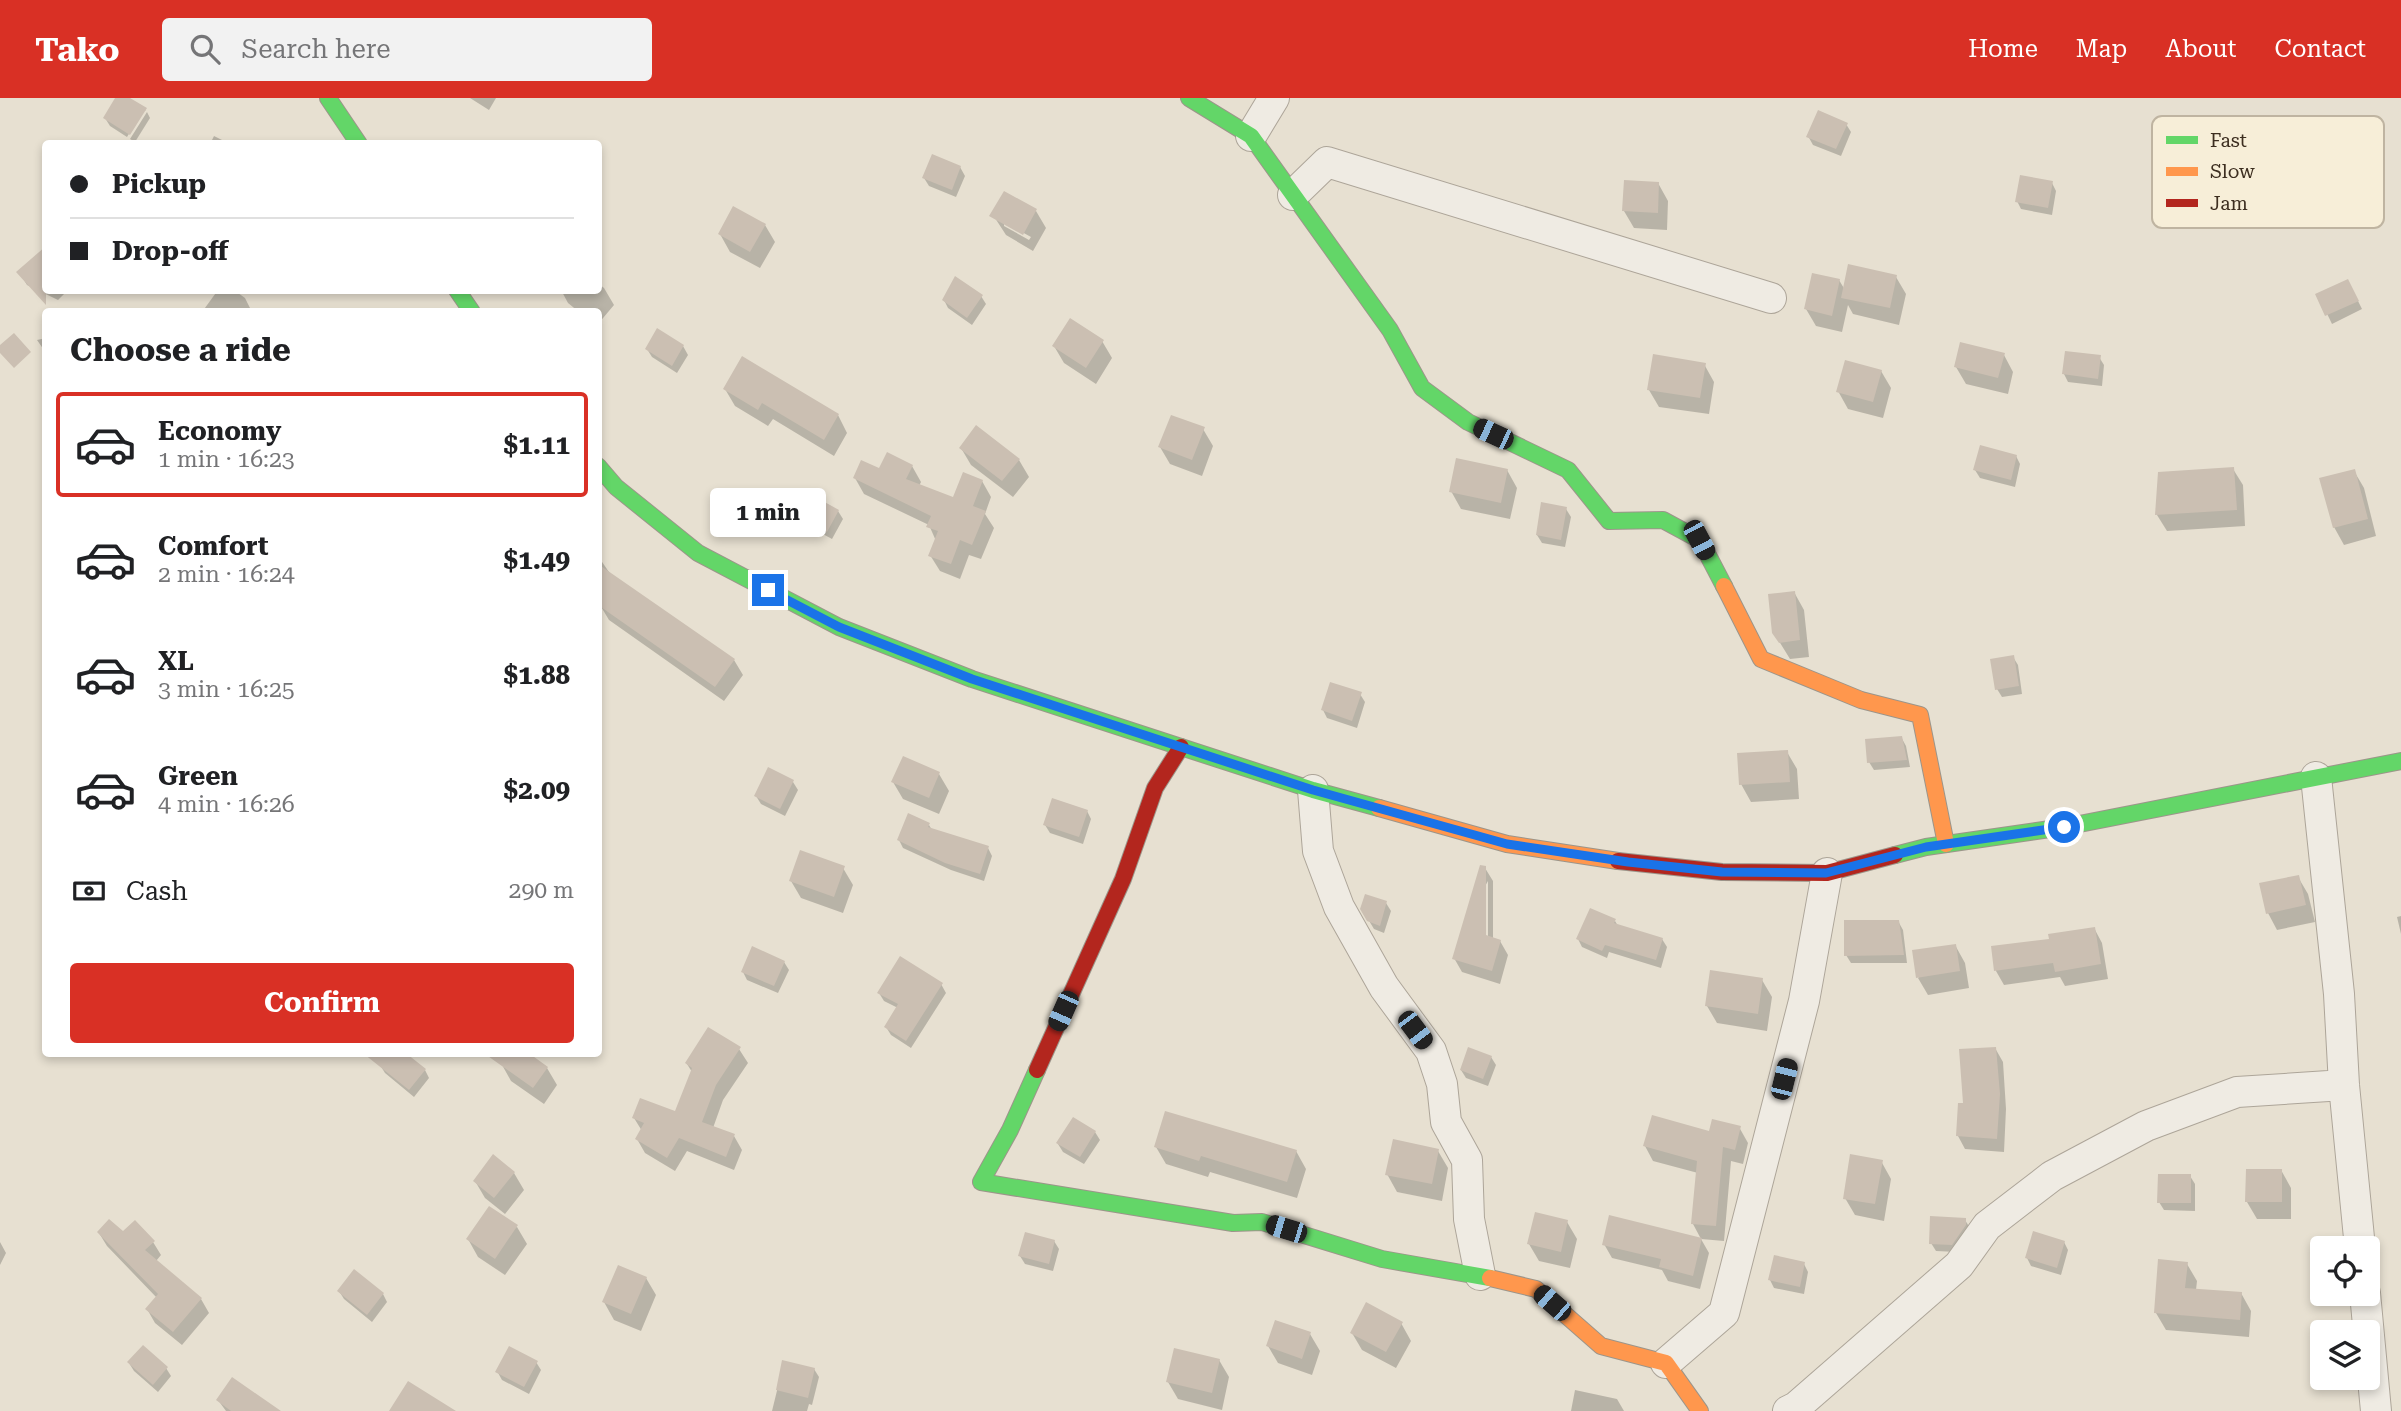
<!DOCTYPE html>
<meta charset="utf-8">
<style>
:root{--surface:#fff;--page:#f2f2f2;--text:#202124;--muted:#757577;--line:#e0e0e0;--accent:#d93025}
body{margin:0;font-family:"Roboto Serif",serif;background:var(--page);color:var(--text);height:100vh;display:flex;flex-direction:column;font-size:26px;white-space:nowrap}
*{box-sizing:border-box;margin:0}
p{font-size:23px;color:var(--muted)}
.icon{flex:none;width:38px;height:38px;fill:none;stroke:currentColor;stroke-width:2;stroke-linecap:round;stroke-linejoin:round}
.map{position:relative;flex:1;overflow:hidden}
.details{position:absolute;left:42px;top:210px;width:560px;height:749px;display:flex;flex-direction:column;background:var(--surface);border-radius:7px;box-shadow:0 4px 10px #0003}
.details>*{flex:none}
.hud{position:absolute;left:42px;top:42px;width:560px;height:154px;border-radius:7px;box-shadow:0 4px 10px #0003;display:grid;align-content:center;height:154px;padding:0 28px;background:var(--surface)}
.fabs{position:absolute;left:2310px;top:1138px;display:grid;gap:14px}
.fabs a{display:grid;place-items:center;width:70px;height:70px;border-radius:7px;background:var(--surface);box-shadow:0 4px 10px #0003;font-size:35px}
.end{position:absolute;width:32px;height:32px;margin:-16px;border:9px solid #1a73e8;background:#fff;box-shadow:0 0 0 4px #fff}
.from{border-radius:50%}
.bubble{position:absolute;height:49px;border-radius:7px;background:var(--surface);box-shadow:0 4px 10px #0003;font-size:23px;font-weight:700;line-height:49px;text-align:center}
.car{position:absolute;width:21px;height:42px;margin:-21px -10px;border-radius:9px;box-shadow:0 0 5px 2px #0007;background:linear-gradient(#222 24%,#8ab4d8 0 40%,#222 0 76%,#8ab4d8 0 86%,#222 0)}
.hud b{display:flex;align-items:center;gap:24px;height:66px;font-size:26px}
.hud b+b{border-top:2px solid var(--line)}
.hud i{width:18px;height:18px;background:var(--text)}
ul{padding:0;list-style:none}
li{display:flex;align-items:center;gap:21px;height:105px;margin:0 14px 10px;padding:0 14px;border:4px solid transparent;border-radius:7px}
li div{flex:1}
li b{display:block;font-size:26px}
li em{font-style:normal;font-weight:700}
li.active{border-color:var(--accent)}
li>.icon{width:63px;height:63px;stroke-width:1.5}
h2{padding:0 28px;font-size:32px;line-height:84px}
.pay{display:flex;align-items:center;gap:18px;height:77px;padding:0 28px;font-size:26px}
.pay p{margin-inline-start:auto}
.action{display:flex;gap:14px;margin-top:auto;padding:14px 28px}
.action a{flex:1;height:80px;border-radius:7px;background:var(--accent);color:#fff;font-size:28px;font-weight:700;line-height:80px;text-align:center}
header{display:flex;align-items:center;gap:42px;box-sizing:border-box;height:98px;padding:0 35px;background:var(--accent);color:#fff}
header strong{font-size:33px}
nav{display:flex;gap:38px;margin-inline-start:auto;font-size:24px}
.search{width:490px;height:63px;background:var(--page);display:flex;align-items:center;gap:18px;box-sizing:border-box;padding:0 24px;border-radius:7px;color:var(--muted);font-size:26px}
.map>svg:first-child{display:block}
</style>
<header>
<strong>Tako</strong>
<div class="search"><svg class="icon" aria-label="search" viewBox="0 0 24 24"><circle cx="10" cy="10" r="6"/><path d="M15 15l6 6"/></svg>Search here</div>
<nav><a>Home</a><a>Map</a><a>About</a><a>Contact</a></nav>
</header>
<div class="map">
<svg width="2401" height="1313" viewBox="0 0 2401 1313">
<rect width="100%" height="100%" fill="#e7e0d1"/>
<path fill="#0003" fill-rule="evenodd" d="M117,0H127L146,13H143L127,39L110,28L105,20Z
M470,0H496L489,12Z
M147,14L150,20L135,44L130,41Z
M1846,26L1851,34L1841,58L1813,47L1808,38Z
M214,38L230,46H210Z
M960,69L965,78L956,99L929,88L924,80Z
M1658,85L1668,103L1667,132L1634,130L1624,113Z
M2052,85L2056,93L2052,117L2021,111L2017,103Z
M1036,113L1046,130L1033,153L1006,137L995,120ZM1004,124L1031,139L1029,142L1004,128Z
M765,127L775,144L760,170L730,154L720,136Z
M19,174L46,192H68L58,202L27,187Z
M1896,179L1906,196L1899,227L1853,216L1848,207L1842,234L1816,228L1806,211L1839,182L1845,192Z
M598,185L604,190L614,207L598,226V214H579L568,205L561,192H598Z
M2352,191L2362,211L2332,226L2318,197Z
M218,192H234L245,200L252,214H202Z
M981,198L986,206L972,227L948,210L944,202Z
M46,240V255L37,242Z
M1102,243L1112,260L1096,286L1064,265L1054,248Z
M683,248L688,257L677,275L652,259L647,251Z
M2004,257L2013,274L2008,296L1966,286L1956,269Z
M2099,259L2104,267L2102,288L2068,284L2064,276Z
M1704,266L1714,284L1709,316L1659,309L1649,292Z
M1881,273L1891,290L1883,320L1848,311L1838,293Z
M725,291L838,317L847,335L834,358L773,321L768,328L735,308Z
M1203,331L1213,348L1202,378L1170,366L1160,349Z
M961,350L1019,362L1029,379L1013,399L971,367Z
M2016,358L2020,366L2015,389L1980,380L1975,372Z
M912,368L921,384L919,388L953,402L982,383L991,399L985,416L994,430L981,461L969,457L960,481L940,473L930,457L936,443L929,427L864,396L855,380L880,372Z
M2233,371L2243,387L2245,428L2167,433L2157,417L2160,375Z
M1507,372L1517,390L1510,421L1461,411L1451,393Z
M2354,373L2364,390L2376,438L2344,447L2334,429Z
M1566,411L1571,419L1565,449L1542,445L1537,437Z
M838,413L843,421L832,441L797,422L792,414Z
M598,458L611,477L598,496Z
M1794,494L1804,512L1809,559L1790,561L1774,535Z
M600,507L734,562L743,577L724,603L609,522Z
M2013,559L2018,567L2022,596L2002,599L1997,591Z
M1360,596L1365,604L1357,630L1327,620L1323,612Z
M1901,639L1906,648L1910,669L1874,672L1869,664Z
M1787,654L1797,671L1799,701L1751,704L1741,686Z
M769,672L793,684L798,692L785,718L761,706L756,698Z
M939,676L949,693L939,716L903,701L893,684Z
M1087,713L1091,721L1083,746L1050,735L1045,727Z
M929,727L932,732L988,750L992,758L984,783L951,772L903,750L899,742Z
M843,770L853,787L843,815L801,800L791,783Z
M1485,770L1493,783V841L1500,843L1508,857L1500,886L1462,874L1454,860ZM1488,783V846H1485L1484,790Z
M2298,779L2308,796L2315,824L2277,832L2268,815Z
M1386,805L1391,813L1384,835L1374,831L1362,811Z
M2401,818V836L2397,819Z
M1615,823L1618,828L1662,841L1667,849L1661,870L1609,854L1607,860L1582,849L1578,841Z
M1898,823L1903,832L1907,865H1851L1846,857Z
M2094,830L2102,845L2108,881L2065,888L2060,879L2004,887L1996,873L1993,850L2051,843Z
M1955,847L1965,865L1969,890L1928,897L1918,880Z
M784,864L789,872L778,895L747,882L743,874Z
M1762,882L1772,899L1767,933L1717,925L1707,908Z
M941,886L946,895L911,950L891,937L886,929L898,910L884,903L879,895Z
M1995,950L2003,964L2006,1011L2004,1054L1965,1051L1958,1038L1965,1007Z
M739,951L748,965L723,1002L713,1030L734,1038L742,1052L734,1072L687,1053L675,1073L645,1055L637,1041L642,1033L634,1020L676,1015L692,974L687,966Z
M390,956H404L425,972L429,980L414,999L385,975L380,967Z
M508,956H527L547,970L557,987L544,1006L511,983L501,965Z
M1491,959L1496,967L1488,988L1466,980L1461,972Z
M1739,1029L1748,1045L1743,1066L1731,1063L1724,1143L1701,1141L1693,1126L1698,1075L1653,1063L1645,1048Z
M1095,1034L1100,1042L1084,1066L1063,1054L1058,1046Z
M1156,1049L1296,1053L1306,1071L1297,1100L1210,1074L1208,1079L1166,1066Z
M1438,1053L1448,1070L1442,1103L1397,1094L1387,1076Z
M1881,1063L1891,1081L1884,1123L1855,1117L1845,1100Z
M2281,1072L2291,1090V1121H2257L2247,1104Z
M514,1075L524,1092L505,1116L485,1100L475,1083Z
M2190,1078L2195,1086V1113L2164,1112L2159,1104Z
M1965,1122L1970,1130L1957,1154L1936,1153L1931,1145Z
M1567,1124L1577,1141L1570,1170L1539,1163L1529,1146Z
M517,1129L527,1146L505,1177L478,1159L468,1141Z
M99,1135L123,1136L153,1144L161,1157L156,1163L201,1201L209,1215L182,1247L155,1225L147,1211L157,1200L107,1148Z
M1701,1141L1709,1155L1700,1191L1668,1183L1662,1172L1612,1160L1604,1146Z
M1054,1143L1059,1151L1053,1173L1025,1166L1020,1158Z
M0,1144L6,1155L0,1167Z
M2064,1144L2068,1152L2061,1177L2031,1168L2027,1160Z
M1804,1166L1808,1174L1804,1196L1774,1190L1770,1182Z
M2187,1166L2197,1183L2196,1192L2241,1195L2251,1213L2249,1239L2166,1232L2156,1215Z
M646,1180L656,1197L641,1233L614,1222L604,1204Z
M339,1193L383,1196L387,1204L372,1224L344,1201Z
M1401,1225L1411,1243L1396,1270L1362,1252L1352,1235Z
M1310,1236L1320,1253L1312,1277L1278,1265L1268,1248Z
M1219,1262L1229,1279L1222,1312L1178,1301L1168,1284Z
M536,1264L541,1272L529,1296L502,1282L497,1273Z
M784,1264L814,1271L819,1279L812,1307L809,1306L807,1313H772Z
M129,1265L166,1270L171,1278L158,1294L134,1273Z
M1575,1292L1617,1301L1624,1313H1571Z
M218,1302L261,1313H226Z"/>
<path fill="#cbbfb2" d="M115,0H130L147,10L130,37L103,20Z
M1818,12L1848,25L1836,51L1806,39Z
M932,56L961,68L952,92L922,80Z
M2020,77L2053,83L2048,110L2015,104Z
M1624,82L1659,84L1658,115L1622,113Z
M1004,93L1037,111L1023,137L989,118Z
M733,108L766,126L750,154L718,136Z
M46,148V207L16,174Z
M1848,166L1897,177L1890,210L1841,200Z
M1812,175L1840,181L1832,218L1804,211Z
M955,178L983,197L967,220L942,202Z
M2348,181L2359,203L2325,218L2315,196Z
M1070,220L1104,242L1086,270L1052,248Z
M657,230L684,247L672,268L645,251Z
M14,235L31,254L14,270L0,255V247Z
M1960,244L2005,255L1998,280L1954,269Z
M2065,253L2101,257L2098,281L2062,276Z
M1653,256L1706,265L1700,300L1647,292Z
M742,258L839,316L824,342L762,305L758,312L723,291Z
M1845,262L1882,272L1873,304L1836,294Z
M1171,317L1205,329L1192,362L1158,349Z
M976,327L1020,361L1002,383L959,350Z
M1980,347L2017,357L2011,382L1973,372Z
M887,354L913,367L906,381L953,399L963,374L983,382L973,408L986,413L972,447L960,442L951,466L928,458L938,433L926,429L931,418L853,380L861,362L879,370Z
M1456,360L1508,371L1501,405L1449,394Z
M2234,369L2237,412L2155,417L2158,374Z
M2355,371L2368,421L2333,430L2319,380Z
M803,392L839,412L827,434L790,414Z
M1541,404L1567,409L1561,442L1536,437Z
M598,466L735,561L715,589L598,507Z
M1795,493L1800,542L1779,545L1772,535L1768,496Z
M2014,557L2019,588L1995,592L1990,561Z
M1330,584L1362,594L1352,623L1321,612Z
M1902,638L1907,662L1867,665L1865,641Z
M1788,652L1790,684L1739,687L1737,655Z
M903,658L940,674L929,700L891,684Z
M768,669L794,682L780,711L754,698Z
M1052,700L1088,712L1079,739L1043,727Z
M908,715L930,725L928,729L989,748L980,776L945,765L897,742Z
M800,752L845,768L834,799L789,783Z
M1480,767L1486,768V837L1501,842L1492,873L1452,861Z
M2299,777L2306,807L2266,816L2259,785Z
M1365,796L1387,803L1380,828L1367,823L1360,811Z
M1590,810L1616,821L1614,825L1663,840L1656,862L1605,847L1602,853L1576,841Z
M1844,822H1899L1904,857L1844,858Z
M2095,829L2101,866L2055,874L2053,865L1994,873L1991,848L2049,841L2048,836Z
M1956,846L1960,873L1916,880L1912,852Z
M752,848L785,863L774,888L741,874Z
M900,858L943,885L906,943L884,929L898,906L877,895Z
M1710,872L1763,880L1758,916L1705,908Z
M708,929L741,949L716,987L702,1024L735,1036L726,1059L679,1040L667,1060L635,1041L644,1025L632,1020L640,1000L675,1013L692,970L685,965Z
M1468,949L1492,958L1483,981L1460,972Z
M1996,949L2000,996L1997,1041L1956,1038L1958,1005H1963L1959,951Z
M364,956H407L426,971L409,992Z
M485,956H530L548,969L533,990Z
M1165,1013L1297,1052L1287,1084L1201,1058L1199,1063L1154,1049Z
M1652,1017L1709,1033L1712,1021L1741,1028L1735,1052L1723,1049L1716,1128L1691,1126L1697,1063L1643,1048Z
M1073,1019L1096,1033L1080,1059L1056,1045Z
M1393,1041L1439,1051L1432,1086L1385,1077Z
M493,1056L515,1074L494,1100L473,1083Z
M1850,1056L1883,1062L1875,1106L1843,1101Z
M2246,1071H2282V1104H2245Z
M2158,1076H2191V1105H2157Z
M489,1108L518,1127L495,1161L466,1141Z
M1535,1114L1568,1122L1561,1154L1527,1146Z
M1609,1117L1702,1140L1693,1178L1659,1169L1661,1161L1602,1147Z
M1930,1118L1966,1120V1127L1952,1147L1929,1146Z
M109,1121L123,1133L135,1122L155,1143L145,1152L202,1200L173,1234L145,1211L158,1196L97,1134Z
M2033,1133L2065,1143L2057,1170L2025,1160Z
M1025,1134L1055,1142L1049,1166L1018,1158Z
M1774,1157L1805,1164L1800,1189L1768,1182Z
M2158,1161L2188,1164L2185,1190L2242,1194L2240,1222L2154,1215Z
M618,1167L647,1179L631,1216L602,1204Z
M354,1171L384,1195L367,1217L337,1193Z
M1366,1204L1403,1224L1386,1254L1350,1235Z
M1275,1222L1311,1234L1302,1261L1266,1248Z
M143,1247L168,1269L153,1287L127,1264Z
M509,1248L538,1263L524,1289L495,1274Z
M1174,1250L1220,1261L1212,1295L1166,1284Z
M782,1262L815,1270L808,1300L776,1292Z
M232,1279L281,1313H231L216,1302Z
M408,1283L456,1313H389Z"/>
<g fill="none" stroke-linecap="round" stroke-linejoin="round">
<defs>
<path id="street" d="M1251,38L1274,0
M1293,97L1327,64L1771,200
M2316,679L2339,896L2344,987L2360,1150
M1313,692L1318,753L1339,809L1384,889L1431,953L1442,986L1446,1024L1467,1062L1469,1121L1480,1177
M2365,1195L2376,1313
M1666,1265L1724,1215L1804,903L1827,775
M1788,1313L1796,1309L1959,1167L1987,1128L2052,1078L2146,1028L2237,994L2344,987"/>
<path id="fast" d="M328,0L359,46
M1189,0L1251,38L1390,232L1422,290L1468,324L1568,372L1609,423L1663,422L1700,442L1724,488
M457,192L472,214
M598,368L616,389L698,455L839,529L972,581L1313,692L1379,710
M1895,757L1926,749L2064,729L2401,663
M1037,972L1010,1032L981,1084L1233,1125L1262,1124L1382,1161L1490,1180"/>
<path id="slow" d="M1724,488L1761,561L1861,602L1920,617L1946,746
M1379,710L1507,746L1618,763
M1490,1180L1536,1191L1601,1248L1666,1265L1700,1313"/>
<path id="jam" d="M1618,763L1722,774L1827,775L1895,757
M1037,972L1123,781L1155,690L1181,649"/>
</defs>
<use href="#street" stroke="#ada599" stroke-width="32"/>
<use href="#fast" stroke="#9c958a" stroke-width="18"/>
<use href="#slow" stroke="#9c958a" stroke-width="18"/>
<use href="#jam" stroke="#9c958a" stroke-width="18"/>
<use href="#street" stroke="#efebe3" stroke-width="30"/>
<use href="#fast" stroke="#63d668" stroke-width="16"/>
<use href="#slow" stroke="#ff974d" stroke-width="16"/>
<use href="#jam" stroke="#b3261e" stroke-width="16"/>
</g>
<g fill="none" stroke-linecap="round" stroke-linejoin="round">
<path stroke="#1a73e8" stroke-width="9" d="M768,492L839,529L972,581L1313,692L1507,746L1628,764L1722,774L1826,775L1926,749L2064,729"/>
</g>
<rect x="2152" y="18" width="232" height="112" rx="10" fill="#f7eed8" stroke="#bfb4a1" stroke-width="2"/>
<rect x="2166" y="38" width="32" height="8" fill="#63d668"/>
<rect x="2166" y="69" width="32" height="9" fill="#ff974d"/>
<rect x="2166" y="101" width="32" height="8" fill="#b3261e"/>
<g font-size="19" fill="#3d2e20">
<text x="2210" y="49">Fast</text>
<text x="2210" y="80">Slow</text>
<text x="2210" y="112">Jam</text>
</g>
</svg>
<div class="fabs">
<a><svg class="icon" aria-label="locate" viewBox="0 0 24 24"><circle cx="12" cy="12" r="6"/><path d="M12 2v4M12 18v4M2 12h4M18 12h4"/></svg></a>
<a><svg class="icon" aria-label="layers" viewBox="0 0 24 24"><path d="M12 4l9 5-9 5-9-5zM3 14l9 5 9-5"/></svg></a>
</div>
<i class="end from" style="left:2064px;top:729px"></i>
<i class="end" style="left:768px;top:492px"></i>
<div class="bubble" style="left:710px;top:390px;width:116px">1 min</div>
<i class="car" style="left:1493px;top:336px;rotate:295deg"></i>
<i class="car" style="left:1699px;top:442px;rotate:152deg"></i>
<i class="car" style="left:1063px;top:913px;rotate:204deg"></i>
<i class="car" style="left:1415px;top:932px;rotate:143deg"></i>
<i class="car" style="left:1784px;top:981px;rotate:14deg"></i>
<i class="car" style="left:1286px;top:1131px;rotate:287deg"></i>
<i class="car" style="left:1552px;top:1205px;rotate:311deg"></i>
<div class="hud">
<b><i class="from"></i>Pickup</b>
<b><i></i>Drop-off</b>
</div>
<section class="details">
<h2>Choose a ride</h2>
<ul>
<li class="active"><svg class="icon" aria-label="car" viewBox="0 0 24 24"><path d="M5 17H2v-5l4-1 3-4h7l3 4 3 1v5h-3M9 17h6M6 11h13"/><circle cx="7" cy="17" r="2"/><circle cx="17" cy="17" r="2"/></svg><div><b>Economy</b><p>1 min · 16:23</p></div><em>$1.11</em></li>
<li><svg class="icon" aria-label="car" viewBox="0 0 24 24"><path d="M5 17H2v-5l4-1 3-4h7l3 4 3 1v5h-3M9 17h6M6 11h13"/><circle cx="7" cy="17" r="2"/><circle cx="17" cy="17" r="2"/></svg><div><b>Comfort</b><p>2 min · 16:24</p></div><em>$1.49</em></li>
<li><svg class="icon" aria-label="car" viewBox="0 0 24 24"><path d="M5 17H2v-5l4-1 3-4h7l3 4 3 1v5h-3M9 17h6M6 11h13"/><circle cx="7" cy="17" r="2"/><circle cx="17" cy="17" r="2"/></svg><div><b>XL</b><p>3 min · 16:25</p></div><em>$1.88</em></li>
<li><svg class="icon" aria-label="car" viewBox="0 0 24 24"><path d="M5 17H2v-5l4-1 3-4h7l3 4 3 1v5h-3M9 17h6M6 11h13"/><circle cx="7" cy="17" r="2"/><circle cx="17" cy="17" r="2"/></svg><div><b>Green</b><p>4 min · 16:26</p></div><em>$2.09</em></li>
</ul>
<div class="pay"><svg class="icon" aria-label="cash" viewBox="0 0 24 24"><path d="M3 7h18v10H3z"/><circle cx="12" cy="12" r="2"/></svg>Cash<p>290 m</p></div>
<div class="action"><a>Confirm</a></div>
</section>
</div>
